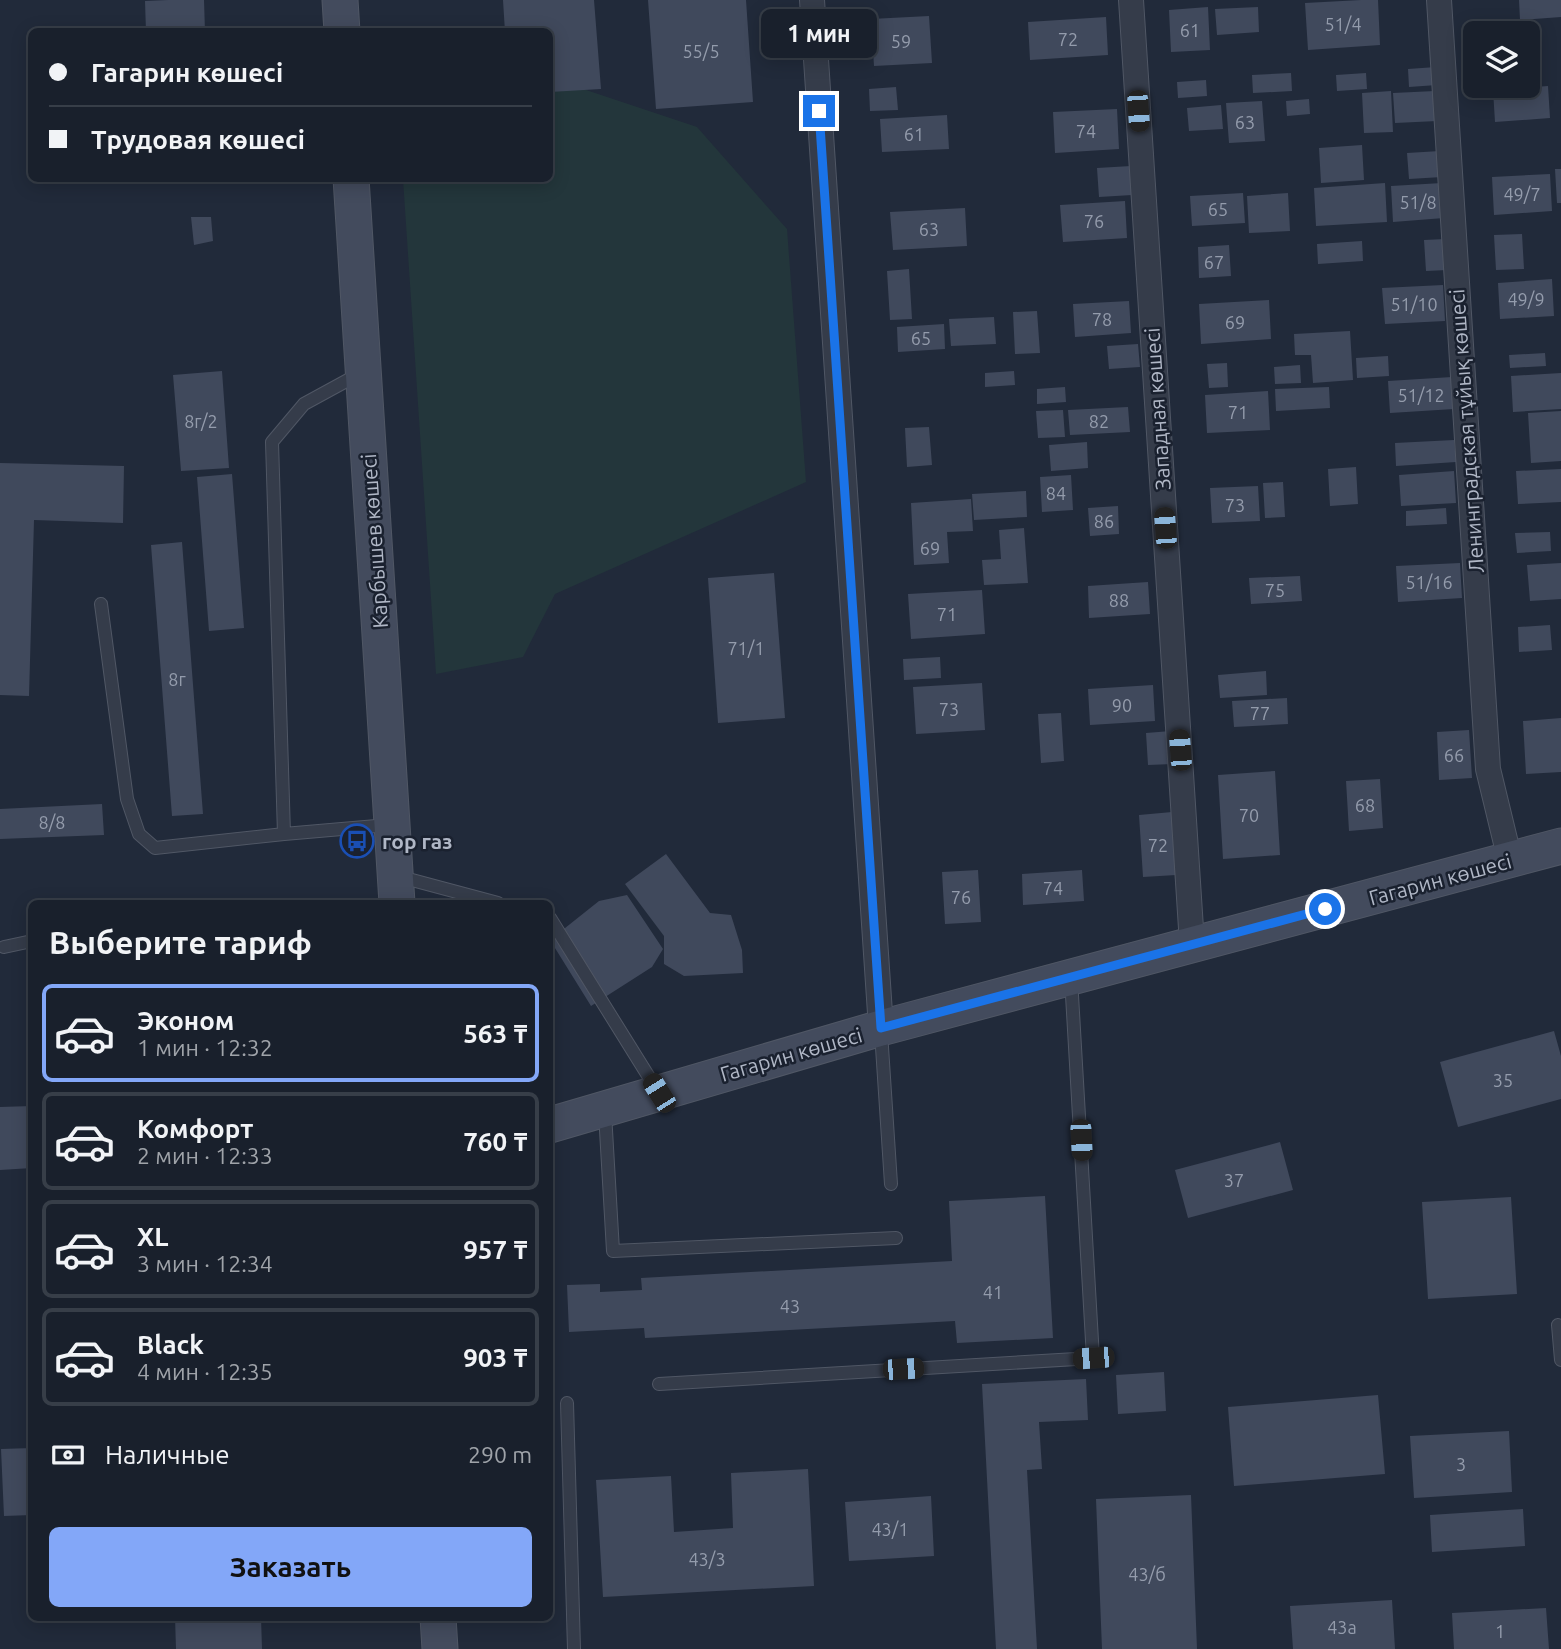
<!DOCTYPE html>
<html lang="ru">
<meta charset="utf-8">
<style>
:root{--surface:#19202c;--page:#262d38;--text:#f1f3f6;--muted:#9fa3a9;--line:#373e48;--accent:#83a7f8}
body{margin:0;font-family:Ubuntu,sans-serif;background:var(--page);color:var(--text);height:100vh;display:flex;flex-direction:column;font-size:26px;white-space:nowrap}
*{box-sizing:border-box;margin:0}
p{font-size:23px;color:var(--muted)}
.icon{flex:none;width:38px;height:38px;fill:none;stroke:currentColor;stroke-width:2;stroke-linecap:round;stroke-linejoin:round}
.map{position:relative;flex:1;overflow:hidden}
.sheet{position:absolute;left:28px;top:900px;width:525px;height:721px;display:flex;flex-direction:column;background:var(--surface);border-radius:10px;box-shadow:0 4px 18px #0003,0 0 0 2px var(--line)}
.sheet>*{flex:none}
.banner{position:absolute;left:28px;top:28px;width:525px;height:154px;border-radius:10px;box-shadow:0 4px 18px #0003,0 0 0 2px var(--line);display:grid;align-content:center;height:154px;padding:0 21px;background:var(--surface)}
.fabs{position:absolute;left:1463px;top:21px;display:grid;gap:14px}
.fabs a{display:grid;place-items:center;width:77px;height:77px;border-radius:10px;background:var(--surface);box-shadow:0 4px 18px #0003,0 0 0 2px var(--line);font-size:35px}
.end{position:absolute;width:32px;height:32px;margin:-16px;border:9px solid #1a73e8;background:#fff;box-shadow:0 0 0 4px #fff}
.from{border-radius:50%}
.bubble{position:absolute;height:49px;border-radius:10px;background:var(--surface);box-shadow:0 4px 18px #0003,0 0 0 2px var(--line);font-size:23px;font-weight:700;line-height:49px;text-align:center}
.car{position:absolute;width:21px;height:42px;margin:-21px -10px;border-radius:9px;box-shadow:0 0 5px 2px #0007;background:linear-gradient(#222 24%,#8ab4d8 0 40%,#222 0 76%,#8ab4d8 0 86%,#222 0)}
.banner b{display:flex;align-items:center;gap:24px;height:66px;font-size:26px}
.banner b+b{border-top:2px solid var(--line)}
.banner i{width:18px;height:18px;background:var(--text)}
ul{padding:0;list-style:none}
li{display:flex;align-items:center;gap:21px;height:98px;margin:0 14px 10px;padding:0 7px;border:4px solid var(--line);border-radius:10px}
li div{flex:1}
li b{display:block;font-size:26px}
li em{font-style:normal;font-weight:700}
li.current{border-color:var(--accent)}
li>.icon{width:63px;height:63px;stroke-width:1.5}
h2{padding:0 21px;font-size:32px;line-height:84px}
.pay{display:flex;align-items:center;gap:18px;height:77px;padding:0 21px;font-size:26px}
.pay p{margin-inline-start:auto}
.button{display:flex;gap:14px;margin-top:auto;padding:14px 21px}
.button a{flex:1;height:80px;border-radius:10px;background:var(--accent);color:#111;font-size:28px;font-weight:700;line-height:80px;text-align:center}
.map>svg:first-child{display:block}
</style>
<div class="map">
<svg width="1561" height="1649" viewBox="0 0 1561 1649">
<rect width="100%" height="100%" fill="#212a3a"/>
<path fill="#23363b" d="M550,78L697,127L787,229L806,482L555,594L523,657L436,674L403,179L550,178Z"/>
<path fill="#40495c" d="M168,0H204L205,32H146L145,1Z
M503,0H594L601,89L550,92V32H505Z
M648,0H746L753,102L656,109Z
M1361,0H1378L1380,45L1308,50L1305,3Z
M1519,0H1561V17L1520,20Z
M1208,7L1210,50L1171,52L1169,10Z
M1258,7L1259,32L1217,35L1215,9Z
M929,16L932,63L874,66L871,19Z
M1106,17L1108,55L1030,60L1028,22Z
M1436,67L1437,85L1409,87L1408,69Z
M1291,73L1292,91L1253,93L1252,75Z
M1366,73L1367,89L1337,91L1336,75Z
M1206,80L1207,96L1178,98L1177,82Z
M1548,86L1550,118L1495,122L1493,90Z
M896,87L898,110L870,111L869,89Z
M1391,91L1393,132L1364,133L1362,93Z
M1435,91L1437,121L1395,123L1393,93Z
M1309,99L1310,114L1287,116L1286,101Z
M1262,101L1265,141L1229,143L1226,103Z
M1221,105L1223,129L1189,131L1187,108Z
M1117,109L1119,149L1055,153L1053,112Z
M947,115L949,149L882,152L880,119Z
M1362,145L1364,180L1321,183L1319,148Z
M1440,151L1442,177L1409,179L1407,153Z
M1131,166L1132,195L1099,197L1097,168Z
M1555,169H1561V203H1557Z
M1550,174L1552,211L1494,215L1492,177Z
M1385,183L1387,222L1316,226L1314,188Z
M1442,183L1444,218L1393,222L1391,186Z
M1243,193L1245,223L1192,226L1190,196Z
M1288,193L1290,231L1249,233L1247,196Z
M1125,201L1127,238L1063,242L1060,205Z
M965,208L967,246L893,250L890,212Z
M191,217H211L213,241L194,245Z
M1522,234L1524,269L1496,270L1494,235Z
M1446,239L1447,270L1426,271L1424,240Z
M1362,241L1363,261L1318,264L1317,244Z
M1229,245L1231,276L1199,278L1198,247Z
M909,269L912,319L890,320L887,271Z
M1552,279L1554,316L1500,319L1498,283Z
M1443,285L1445,321L1385,324L1382,288Z
M1269,300L1271,339L1201,344L1199,304Z
M1129,301L1131,333L1075,337L1073,304Z
M1037,311L1040,353L1015,354L1013,312Z
M994,317L996,344L951,346L949,319Z
M944,324L945,349L898,352L897,327Z
M1350,331L1353,380L1313,383L1311,355H1295L1294,334Z
M1138,344L1140,367L1109,369L1107,346Z
M1545,353L1546,366L1510,368L1509,355Z
M1388,356L1389,376L1357,378L1356,358Z
M1227,363L1228,387L1209,388L1207,364Z
M1300,365L1301,383L1275,384L1274,367Z
M222,371L229,468L181,471L173,375Z
M1014,371L1015,385L985,387V373Z
M1561,373V409L1513,412L1511,376Z
M1452,377L1454,409L1390,413L1388,381Z
M1065,387L1066,402L1037,404V389Z
M1329,387L1330,408L1276,411L1275,389Z
M1268,391L1270,430L1207,433L1205,395Z
M1128,407L1130,432L1070,435L1068,410Z
M1063,410L1065,437L1038,438L1036,411Z
M1561,411V461L1531,463L1528,413Z
M929,427L932,465L907,467L905,428Z
M1454,440L1456,462L1396,466L1395,443Z
M1087,442L1088,468L1051,471L1049,445Z
M0,463L124,466L123,523L34,520L29,696L0,695Z
M1356,467L1358,504L1330,506L1328,469Z
M1561,469V502L1518,504L1516,471Z
M1454,471L1456,503L1401,506L1399,475Z
M232,474L244,628L209,631L197,477Z
M1071,475L1073,510L1042,512L1040,477Z
M1283,482L1285,517L1265,518L1263,483Z
M1258,486L1260,521L1212,523L1210,488Z
M1026,491L1027,517L974,520L972,494Z
M971,499L973,531L947,532L949,563L914,565L911,503Z
M1118,506L1119,534L1090,536L1088,508Z
M1446,508L1447,524L1406,526V511Z
M1024,528L1028,583L984,585L982,560L1001,559L999,530Z
M1550,532L1551,551L1517,553L1515,533Z
M182,542L203,814L172,816L151,545Z
M1460,563L1462,598L1398,602L1396,566Z
M1561,563V599L1530,601L1527,565Z
M774,573L785,718L718,723L708,578Z
M1300,576L1302,601L1251,604L1249,578Z
M1148,582L1150,614L1089,618L1088,586Z
M982,590L985,634L911,639L908,594Z
M1550,625L1552,650L1519,652L1518,627Z
M940,657L941,678L904,680L903,659Z
M1266,671L1267,695L1220,698L1218,675Z
M982,683L985,730L916,734L913,687Z
M1153,685L1155,721L1090,725L1088,689Z
M1287,698L1288,724L1234,727L1232,701Z
M1061,713L1064,761L1041,763L1038,714Z
M1561,718V772L1526,774L1523,721Z
M1469,730L1472,778L1439,780L1437,732Z
M1171,731L1173,764L1148,765L1146,733Z
M1275,771L1280,855L1223,859L1218,775Z
M1380,779L1383,828L1349,831L1346,781Z
M102,804L104,835L0,839V809Z
M1172,812L1176,875L1143,877L1139,815Z
M666,854L710,913L731,915L742,950L743,973L684,976L664,964V936L625,884Z
M978,870L981,922L945,924L942,872Z
M1082,870L1084,901L1023,905L1022,874Z
M627,895L663,949L652,967L591,1006L550,940L599,901Z
M1554,1031L1561,1056V1099L1458,1127L1440,1062Z
M32,1106V1168L0,1170V1107Z
M1280,1142L1293,1190L1188,1218L1175,1170Z
M1045,1196L1053,1338L957,1343L955,1321L645,1338L644,1328L569,1332L567,1285L600,1284V1292L642,1290L641,1278L952,1261L949,1201Z
M1511,1197L1517,1294L1428,1299L1422,1202Z
M1164,1372L1166,1411L1118,1414L1116,1375Z
M1086,1379L1088,1420L1039,1422L1042,1469L1027,1470L1037,1649H996L982,1384Z
M1378,1395L1385,1474L1234,1486L1228,1407Z
M1509,1431L1512,1492L1414,1498L1410,1436Z
M32,1448V1515L4,1516L1,1449Z
M808,1469L814,1586L603,1597L596,1480L671,1476L674,1532L733,1528L731,1473Z
M1191,1495L1197,1649H1102L1096,1499Z
M931,1496L934,1556L849,1561L845,1502Z
M1523,1509L1525,1546L1432,1552L1430,1515Z
M1392,1600L1395,1649H1293L1290,1606Z
M1546,1608L1549,1649H1454L1452,1613Z
M175,1617H261L262,1649H176Z"/>
<g fill="none" stroke-linecap="round" stroke-linejoin="round">
<defs>
<path id="lane" d="M101,604L127,799L139,834L155,848L284,834L388,825
M284,834L272,442L304,404L359,374
M397,876L498,903
M550,918L657,1090
M4,947L32,941
M881,1032L891,1184
M605,1113L613,1251L896,1238
M1558,1325L1561,1360
M659,1384L1093,1358L1071,978
M567,1403L574,1649"/>
<path id="street" d="M812,0L881,1028
M1131,0L1192,944
M1439,0L1488,769L1510,860"/>
<path id="secondary" d="M340,0L342,32
M351,178L397,903
M550,1125L881,1028L1561,846
M438,1617L440,1649"/>
</defs>
<use href="#lane" stroke="#505765" stroke-width="14"/>
<use href="#street" stroke="#505765" stroke-width="26"/>
<use href="#secondary" stroke="#505765" stroke-width="37"/>
<use href="#lane" stroke="#353c4a" stroke-width="12"/>
<use href="#street" stroke="#353c4a" stroke-width="24"/>
<use href="#secondary" stroke="#434b5d" stroke-width="35"/>
</g>
<g fill="none" stroke-linecap="round" stroke-linejoin="round">
<path stroke="#1a73e8" stroke-width="9" d="M819,111L881,1028L1325,909"/>
</g>
<defs>
<symbol id="bus-ring" viewBox="-11 -11 22 22"><circle r="9.5" fill="#1a212f" stroke="#1a4fb4" stroke-width="1.5"/><path d="M-5-6H5V4H4V6H2V4H-2V6H-4V4H-5ZM-3.5-4V0h7V-4ZM-3.5 1.2v1.5H-2V1.2ZM2 1.2v1.5H3.5V1.2Z" fill="#1a4fb4"/></symbol>
</defs>
<g fill-rule="evenodd">
<use href="#bus-ring" x="338" y="822" width="38" height="38"/>
</g>
<g text-anchor="middle" dominant-baseline="central" stroke-width="5" stroke-linejoin="round" paint-order="stroke">
<g font-size="18" fill="#949cac">
<text x="1343" y="24">51/4</text>
<text x="1190" y="30">61</text>
<text x="1068" y="39">72</text>
<text x="901" y="41">59</text>
<text x="701" y="51">55/5</text>
<text x="1245" y="122">63</text>
<text x="1086" y="131">74</text>
<text x="914" y="134">61</text>
<text x="1522" y="194">49/7</text>
<text x="1418" y="202">51/8</text>
<text x="1218" y="209">65</text>
<text x="1094" y="221">76</text>
<text x="929" y="229">63</text>
<text x="1214" y="262">67</text>
<text x="1526" y="299">49/9</text>
<text x="1414" y="304">51/10</text>
<text x="1102" y="319">78</text>
<text x="1235" y="322">69</text>
<text x="921" y="338">65</text>
<text x="1421" y="395">51/12</text>
<text x="1238" y="412">71</text>
<text x="201" y="421">8г/2</text>
<text x="1099" y="421">82</text>
<text x="1056" y="493">84</text>
<text x="1235" y="505">73</text>
<text x="1104" y="521">86</text>
<text x="930" y="548">69</text>
<text x="1429" y="582">51/16</text>
<text x="1275" y="590">75</text>
<text x="1119" y="600">88</text>
<text x="947" y="614">71</text>
<text x="746" y="648">71/1</text>
<text x="177" y="679">8г</text>
<text x="1122" y="705">90</text>
<text x="949" y="709">73</text>
<text x="1260" y="713">77</text>
<text x="1454" y="755">66</text>
<text x="1365" y="805">68</text>
<text x="1249" y="815">70</text>
<text x="52" y="822">8/8</text>
<text x="1158" y="845">72</text>
<text x="1053" y="888">74</text>
<text x="961" y="897">76</text>
<text x="1503" y="1080">35</text>
<text x="1234" y="1180">37</text>
<text x="993" y="1292">41</text>
<text x="790" y="1306">43</text>
<text x="1461" y="1464">3</text>
<text x="890" y="1529">43/1</text>
<text x="707" y="1559">43/3</text>
<text x="1147" y="1574">43/б</text>
<text x="1342" y="1627">43а</text>
<text x="1500" y="1631">1</text>
</g>
<g font-size="21" fill="#b0b7c6" stroke="#1a212f">
<text transform="translate(1157 409) rotate(-94)">Западная көшесі</text>
<text transform="translate(1466 431) rotate(-94)">Ленинградская тұйық көшесі</text>
<text transform="translate(374 541) rotate(-94)">Карбышев көшесі</text>
<text transform="translate(1440 879) rotate(-15)">Гагарин көшесі</text>
<text transform="translate(791 1054) rotate(-16)">Гагарин көшесі</text>
</g>
<g font-size="21" font-weight="bold" fill="#b0b7c6" stroke="#1a212f" text-anchor="start">
<text x="382" y="841">гор газ</text>
</g>
</g>
</svg>
<div class="fabs">
<a><svg class="icon" aria-label="layers" viewBox="0 0 24 24"><path d="M12 4l9 5-9 5-9-5zM3 14l9 5 9-5"/></svg></a>
</div>
<i class="end from" style="left:1325px;top:909px"></i>
<i class="end" style="left:819px;top:111px"></i>
<div class="bubble" style="left:761px;top:9px;width:116px">1 мин</div>
<i class="car" style="left:1138px;top:111px;rotate:176deg"></i>
<i class="car" style="left:1165px;top:528px;rotate:356deg"></i>
<i class="car" style="left:1180px;top:750px;rotate:356deg"></i>
<i class="car" style="left:659px;top:1093px;rotate:328deg"></i>
<i class="car" style="left:1081px;top:1140px;rotate:177deg"></i>
<i class="car" style="left:1093px;top:1358px;rotate:266deg"></i>
<i class="car" style="left:903px;top:1369px;rotate:87deg"></i>
<div class="banner">
<b><i class="from"></i>Гагарин көшесі</b>
<b><i></i>Трудовая көшесі</b>
</div>
<section class="sheet">
<h2>Выберите тариф</h2>
<ul>
<li class="current"><svg class="icon" aria-label="car" viewBox="0 0 24 24"><path d="M5 17H2v-5l4-1 3-4h7l3 4 3 1v5h-3M9 17h6M6 11h13"/><circle cx="7" cy="17" r="2"/><circle cx="17" cy="17" r="2"/></svg><div><b>Эконом</b><p>1 мин · 12:32</p></div><em>563 ₸</em></li>
<li><svg class="icon" aria-label="car" viewBox="0 0 24 24"><path d="M5 17H2v-5l4-1 3-4h7l3 4 3 1v5h-3M9 17h6M6 11h13"/><circle cx="7" cy="17" r="2"/><circle cx="17" cy="17" r="2"/></svg><div><b>Комфорт</b><p>2 мин · 12:33</p></div><em>760 ₸</em></li>
<li><svg class="icon" aria-label="car" viewBox="0 0 24 24"><path d="M5 17H2v-5l4-1 3-4h7l3 4 3 1v5h-3M9 17h6M6 11h13"/><circle cx="7" cy="17" r="2"/><circle cx="17" cy="17" r="2"/></svg><div><b>XL</b><p>3 мин · 12:34</p></div><em>957 ₸</em></li>
<li><svg class="icon" aria-label="car" viewBox="0 0 24 24"><path d="M5 17H2v-5l4-1 3-4h7l3 4 3 1v5h-3M9 17h6M6 11h13"/><circle cx="7" cy="17" r="2"/><circle cx="17" cy="17" r="2"/></svg><div><b>Black</b><p>4 мин · 12:35</p></div><em>903 ₸</em></li>
</ul>
<div class="pay"><svg class="icon" aria-label="cash" viewBox="0 0 24 24"><path d="M3 7h18v10H3z"/><circle cx="12" cy="12" r="2"/></svg>Наличные<p>290 m</p></div>
<div class="button"><a>Заказать</a></div>
</section>
</div>
